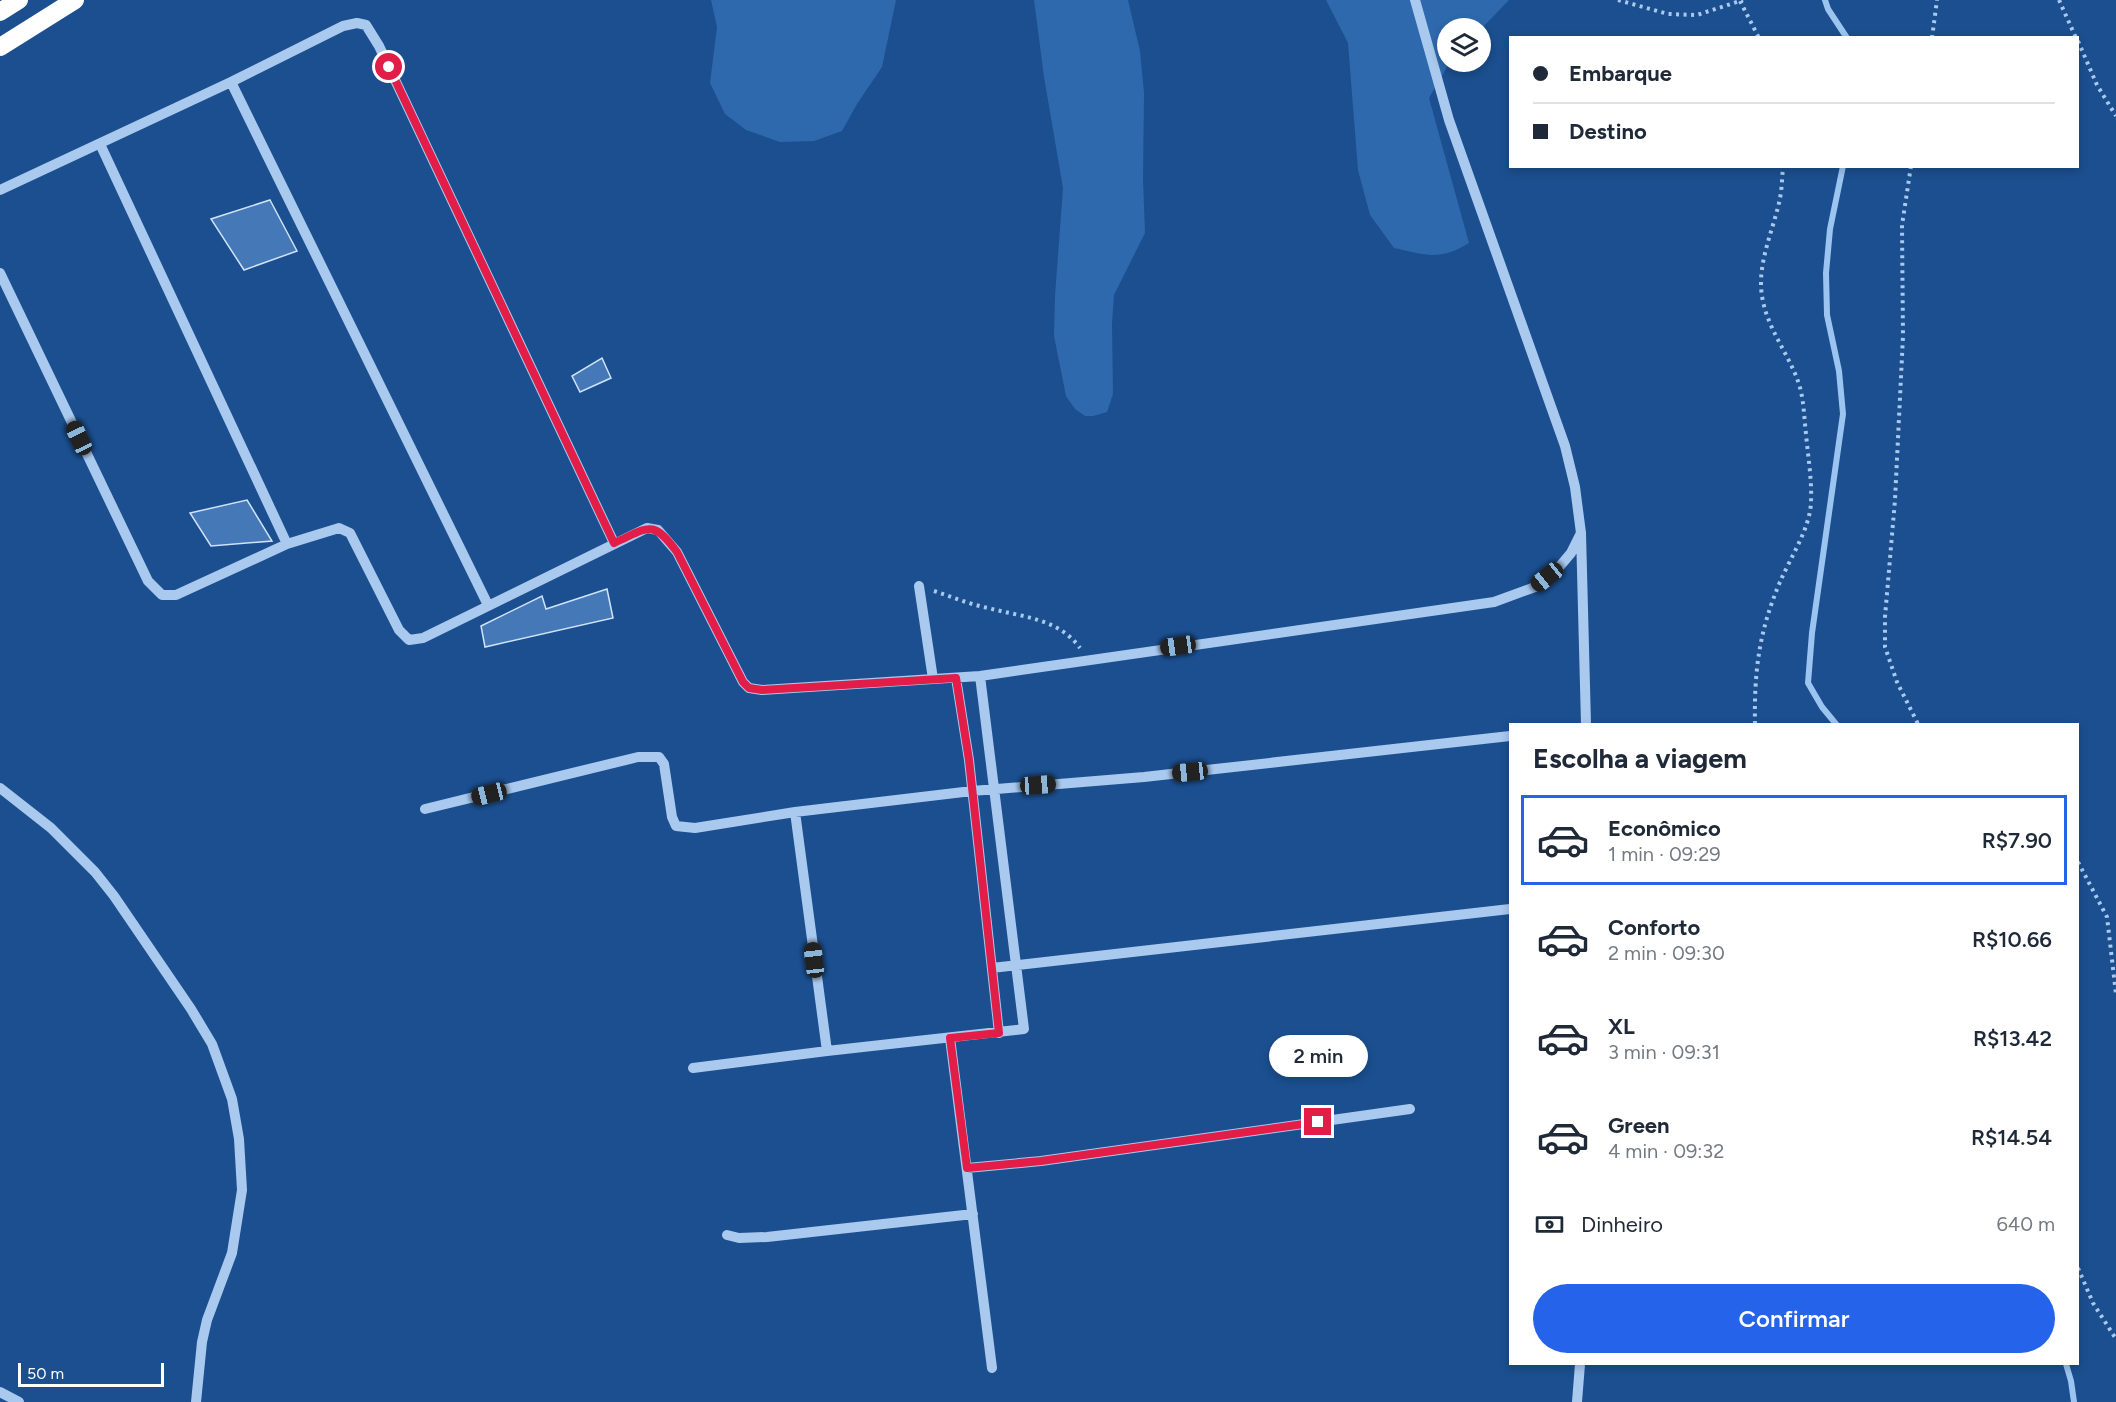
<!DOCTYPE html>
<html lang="pt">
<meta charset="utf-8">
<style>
:root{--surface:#fff;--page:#f6f6f7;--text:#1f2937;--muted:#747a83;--line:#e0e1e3;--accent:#2563eb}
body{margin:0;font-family:Figtree,sans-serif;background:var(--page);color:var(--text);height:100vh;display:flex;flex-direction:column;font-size:22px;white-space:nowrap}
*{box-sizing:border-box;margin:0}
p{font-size:20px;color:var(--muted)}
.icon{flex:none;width:33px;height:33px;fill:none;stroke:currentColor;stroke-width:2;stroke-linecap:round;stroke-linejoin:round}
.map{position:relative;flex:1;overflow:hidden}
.details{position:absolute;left:1509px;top:723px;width:570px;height:642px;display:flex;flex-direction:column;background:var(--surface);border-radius:0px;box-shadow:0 3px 9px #0003}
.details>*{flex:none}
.guide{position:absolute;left:1509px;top:36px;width:570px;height:132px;border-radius:0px;box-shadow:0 3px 9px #0003;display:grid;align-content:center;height:132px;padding:0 24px;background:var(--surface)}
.controls{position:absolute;left:1437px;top:18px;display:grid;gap:12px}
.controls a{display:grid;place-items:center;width:54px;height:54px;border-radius:50%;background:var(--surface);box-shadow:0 3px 9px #0003;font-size:30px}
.scale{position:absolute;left:18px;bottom:15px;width:146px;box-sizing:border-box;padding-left:6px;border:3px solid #fff;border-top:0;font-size:16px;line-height:21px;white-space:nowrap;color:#fff;-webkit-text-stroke:4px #1b4f8f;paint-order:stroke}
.end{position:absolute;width:27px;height:27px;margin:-14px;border:8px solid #e11d48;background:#fff;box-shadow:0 0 0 3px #fff}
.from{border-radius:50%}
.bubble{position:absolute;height:42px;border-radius:21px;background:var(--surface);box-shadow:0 3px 9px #0003;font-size:20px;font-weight:600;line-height:42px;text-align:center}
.car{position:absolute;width:18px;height:36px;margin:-18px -9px;border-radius:8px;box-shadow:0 0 4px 2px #0007;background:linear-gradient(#222 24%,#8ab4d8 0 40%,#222 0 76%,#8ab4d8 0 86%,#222 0)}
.guide b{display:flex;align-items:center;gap:21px;height:57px;font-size:22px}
.guide b+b{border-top:2px solid var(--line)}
.guide i{width:15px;height:15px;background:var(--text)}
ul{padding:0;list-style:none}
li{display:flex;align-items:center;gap:18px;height:90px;margin:0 12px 9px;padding:0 12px;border:3px solid transparent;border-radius:0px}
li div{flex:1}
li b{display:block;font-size:22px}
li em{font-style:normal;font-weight:600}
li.selected{border-color:var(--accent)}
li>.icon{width:54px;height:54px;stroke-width:1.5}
h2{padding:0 24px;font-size:27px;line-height:72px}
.pay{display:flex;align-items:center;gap:15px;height:66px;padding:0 24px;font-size:22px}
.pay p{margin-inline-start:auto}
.cta{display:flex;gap:12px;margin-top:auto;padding:12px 24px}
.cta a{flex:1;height:69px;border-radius:36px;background:var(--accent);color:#fff;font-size:24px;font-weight:600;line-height:69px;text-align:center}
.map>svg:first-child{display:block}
</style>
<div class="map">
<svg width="2116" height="1402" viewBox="0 0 2116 1402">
<rect width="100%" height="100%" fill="#1b4f8f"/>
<path fill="#2e69ad" d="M711,0H896L882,67L857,104L842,131L814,141L780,142L746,130L725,114L710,83L717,27Z
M1034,0H1128L1140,51L1144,93L1143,179L1145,233L1114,295L1112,324L1113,394L1107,412L1093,416H1085L1075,409L1066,396L1054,336L1055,296L1063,188L1044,77Z
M1326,0H1509L1481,29L1448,28V62H1450L1429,98L1469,243C1440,261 1426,255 1394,248L1370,215L1358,170L1348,43Z"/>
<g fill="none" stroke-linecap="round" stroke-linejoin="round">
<path stroke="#9cc4f0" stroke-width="6" d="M1825,0L1828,9L1847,38
M1836,724L1822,707L1808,683L1812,633L1843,414L1839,371L1827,315L1826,273L1830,229L1843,166
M2066,1364L2071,1381L2074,1402"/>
</g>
<path fill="#4478b7" stroke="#cfe3fa" stroke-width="1.5" d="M270,200L297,251L244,270L211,219Z
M602,358L611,378L580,392L572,376Z
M247,500L272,541L211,546L190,513Z
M607,589L613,618L485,647L481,626L542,596L546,609Z"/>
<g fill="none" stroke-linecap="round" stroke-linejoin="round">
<path stroke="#a9c9ee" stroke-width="4" stroke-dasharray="3 4.5" stroke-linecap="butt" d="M1618,0L1668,14L1697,15L1743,0
M2059,0L2076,38
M1740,1L1759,38
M1932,38L1937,0
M2078,41L2097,85L2116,116
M1911,166L1902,225L1903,336L1895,500L1885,617V647L1897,682L1918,724
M934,591C952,597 969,604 988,608C1022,617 1058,618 1080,648
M1755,724C1754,672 1759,631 1780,582C1790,558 1810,529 1811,502C1812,479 1808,457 1806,434C1804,417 1804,400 1799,384C1789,354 1767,329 1762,296C1757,265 1772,233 1779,203C1782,191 1782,178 1783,166
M2078,862L2107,917L2116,994
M2078,1268L2093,1303L2116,1339"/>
<path stroke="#a9c9ee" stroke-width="10" d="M231,82L488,605
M100,144L287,544
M0,190L231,82L343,26L357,23L366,25L379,46L614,543
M0,273L148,581L162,595H176L287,544L339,528L350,533L399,630L409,640L423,638L647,528L658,530L677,552L743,682L749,688L762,690L980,676L1494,602L1535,587L1560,566L1571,553L1581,533L1575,487L1565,446L1449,120L1415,0
M1581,533L1586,724
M919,586L933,679
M956,678L969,760L999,1033
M0,788L51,828L95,872L114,896L191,1009L212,1044L232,1099L239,1139L242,1190L232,1253L207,1320L202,1342L196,1402
M425,809L638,757H659L664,764L672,817L676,826L695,828L795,812L972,791L1144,777L1510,736
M795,812L827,1051
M992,968L1510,909
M950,1038L992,1368
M693,1068L827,1051L1024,1029L980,676
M967,1168L1041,1161L1410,1109
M727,1235L739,1238L767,1237L973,1214
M0,1392L19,1402
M1577,1402L1580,1364"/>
<path stroke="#fff" stroke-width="18" d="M0,12L19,0
M0,47L75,0"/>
</g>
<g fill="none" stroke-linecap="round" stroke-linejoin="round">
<path stroke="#e11d48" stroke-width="8" d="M389,67L614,543C648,528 652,518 677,552L743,682L749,688L762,690L956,678L969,760L999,1033L950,1038L967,1168L1041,1161L1318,1122"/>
</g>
</svg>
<div class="controls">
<a><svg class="icon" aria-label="layers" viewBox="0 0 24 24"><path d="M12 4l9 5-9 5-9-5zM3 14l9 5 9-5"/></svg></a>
</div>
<div class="scale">50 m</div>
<i class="end from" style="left:389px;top:67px"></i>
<i class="end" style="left:1318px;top:1122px"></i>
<div class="bubble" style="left:1269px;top:1035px;width:99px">2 min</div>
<i class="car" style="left:79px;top:438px;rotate:335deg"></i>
<i class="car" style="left:1547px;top:577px;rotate:231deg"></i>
<i class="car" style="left:1178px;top:646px;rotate:262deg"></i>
<i class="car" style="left:1190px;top:772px;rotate:264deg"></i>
<i class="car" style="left:1038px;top:785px;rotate:86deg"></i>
<i class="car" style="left:489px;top:794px;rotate:256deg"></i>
<i class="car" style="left:814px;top:960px;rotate:353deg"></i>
<div class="guide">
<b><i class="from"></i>Embarque</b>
<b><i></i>Destino</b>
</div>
<section class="details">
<h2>Escolha a viagem</h2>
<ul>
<li class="selected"><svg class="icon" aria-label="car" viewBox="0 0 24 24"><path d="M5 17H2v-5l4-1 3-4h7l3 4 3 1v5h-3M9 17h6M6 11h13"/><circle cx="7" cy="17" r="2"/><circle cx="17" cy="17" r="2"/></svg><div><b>Econômico</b><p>1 min · 09:29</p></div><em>R$7.90</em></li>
<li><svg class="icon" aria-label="car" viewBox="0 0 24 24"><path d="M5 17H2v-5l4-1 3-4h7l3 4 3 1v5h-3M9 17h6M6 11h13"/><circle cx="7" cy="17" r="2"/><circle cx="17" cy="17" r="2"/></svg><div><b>Conforto</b><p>2 min · 09:30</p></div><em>R$10.66</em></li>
<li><svg class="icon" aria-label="car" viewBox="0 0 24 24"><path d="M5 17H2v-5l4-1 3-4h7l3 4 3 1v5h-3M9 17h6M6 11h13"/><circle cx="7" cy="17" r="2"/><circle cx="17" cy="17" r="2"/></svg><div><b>XL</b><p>3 min · 09:31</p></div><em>R$13.42</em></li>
<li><svg class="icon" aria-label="car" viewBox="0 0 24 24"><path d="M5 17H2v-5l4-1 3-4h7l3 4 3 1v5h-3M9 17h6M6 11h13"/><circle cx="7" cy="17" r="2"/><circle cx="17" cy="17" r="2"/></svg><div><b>Green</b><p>4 min · 09:32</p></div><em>R$14.54</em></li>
</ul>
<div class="pay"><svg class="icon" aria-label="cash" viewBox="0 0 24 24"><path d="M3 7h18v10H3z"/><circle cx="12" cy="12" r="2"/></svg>Dinheiro<p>640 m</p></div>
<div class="cta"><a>Confirmar</a></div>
</section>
</div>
